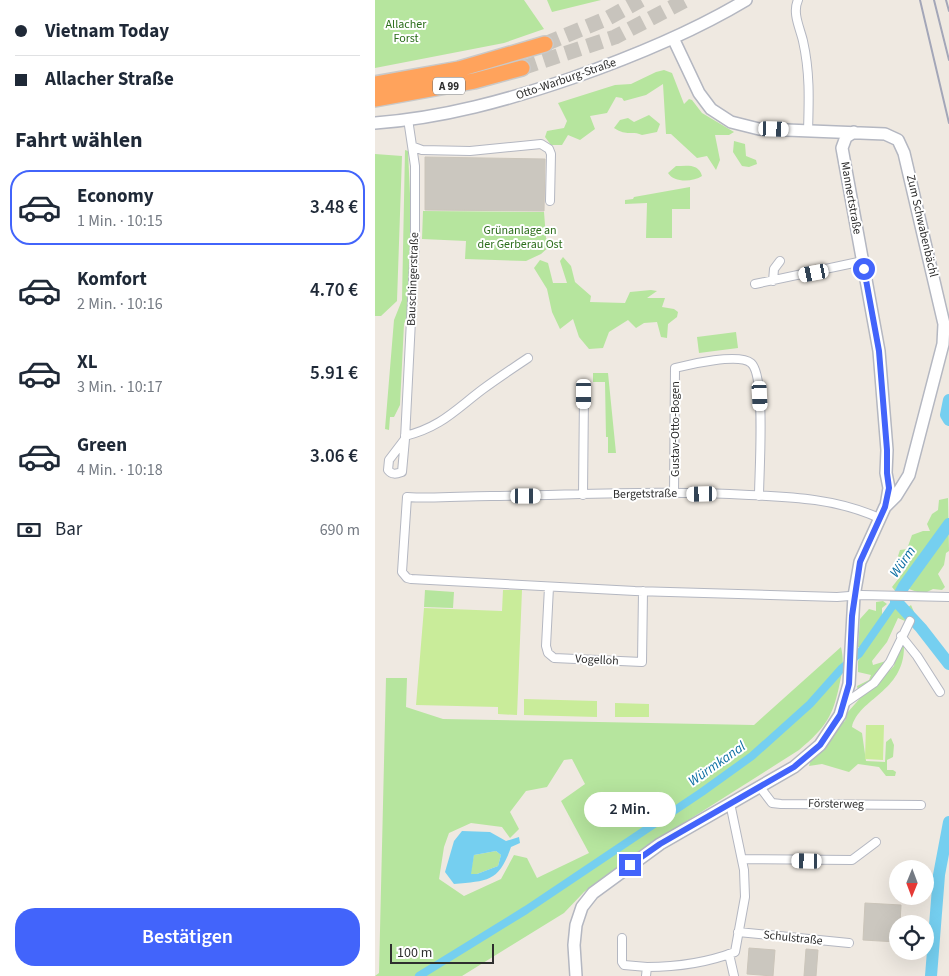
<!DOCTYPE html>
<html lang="de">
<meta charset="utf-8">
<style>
:root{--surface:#fff;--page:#f6f6f7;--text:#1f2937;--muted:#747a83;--line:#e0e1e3;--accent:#4264fb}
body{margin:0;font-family:"Source Sans 3",sans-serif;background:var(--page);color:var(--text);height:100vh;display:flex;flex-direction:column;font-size:19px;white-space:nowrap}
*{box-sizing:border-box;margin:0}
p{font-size:16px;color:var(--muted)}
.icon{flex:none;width:28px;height:28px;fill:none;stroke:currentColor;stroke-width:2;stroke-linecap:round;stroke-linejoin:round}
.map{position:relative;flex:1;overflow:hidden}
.panel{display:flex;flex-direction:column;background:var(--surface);width:375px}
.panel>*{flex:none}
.top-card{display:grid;align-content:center;height:110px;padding:0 15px;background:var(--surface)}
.needle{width:32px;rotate:181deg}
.tools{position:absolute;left:514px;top:860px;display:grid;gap:10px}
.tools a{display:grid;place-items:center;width:45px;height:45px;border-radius:50%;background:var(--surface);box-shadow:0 5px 20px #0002;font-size:25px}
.scale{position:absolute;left:15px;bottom:12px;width:104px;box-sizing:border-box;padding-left:5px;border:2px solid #2e2e2e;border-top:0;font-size:14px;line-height:18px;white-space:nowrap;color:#2e2e2e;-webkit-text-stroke:4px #fff;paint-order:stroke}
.end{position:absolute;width:22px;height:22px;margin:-11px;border:6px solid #4264fb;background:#fff;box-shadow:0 0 0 2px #fff}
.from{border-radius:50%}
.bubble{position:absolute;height:35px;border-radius:18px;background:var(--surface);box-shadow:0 5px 20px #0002;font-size:16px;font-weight:600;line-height:35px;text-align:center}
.car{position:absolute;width:15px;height:30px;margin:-15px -8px;border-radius:6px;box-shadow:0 0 4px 1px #0007;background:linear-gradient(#fff 24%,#345 0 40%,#fff 0 76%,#345 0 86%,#fff 0)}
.top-card b{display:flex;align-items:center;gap:18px;height:48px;font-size:19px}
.top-card b+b{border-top:1px solid var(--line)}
.top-card i{width:12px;height:12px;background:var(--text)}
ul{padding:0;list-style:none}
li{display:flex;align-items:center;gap:15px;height:75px;margin:0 10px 8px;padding:0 5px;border:2px solid transparent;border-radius:20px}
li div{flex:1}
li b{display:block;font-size:19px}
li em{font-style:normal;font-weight:600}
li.selected{border-color:var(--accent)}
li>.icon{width:45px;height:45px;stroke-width:1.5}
h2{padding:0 15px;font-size:22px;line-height:60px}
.pay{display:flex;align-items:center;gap:12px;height:55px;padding:0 15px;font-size:19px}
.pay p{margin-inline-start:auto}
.cta{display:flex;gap:10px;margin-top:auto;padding:10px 15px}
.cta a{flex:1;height:58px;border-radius:20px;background:var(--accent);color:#fff;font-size:20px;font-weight:600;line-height:58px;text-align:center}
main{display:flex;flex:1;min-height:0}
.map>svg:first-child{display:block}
</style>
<main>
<section class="panel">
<div class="top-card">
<b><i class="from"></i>Vietnam Today</b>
<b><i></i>Allacher Straße</b>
</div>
<h2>Fahrt wählen</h2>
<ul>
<li class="selected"><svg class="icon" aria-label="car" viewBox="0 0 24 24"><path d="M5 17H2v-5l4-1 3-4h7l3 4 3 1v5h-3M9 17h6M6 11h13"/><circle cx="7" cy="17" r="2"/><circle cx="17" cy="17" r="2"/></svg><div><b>Economy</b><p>1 Min. · 10:15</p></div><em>3.48 €</em></li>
<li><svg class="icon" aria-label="car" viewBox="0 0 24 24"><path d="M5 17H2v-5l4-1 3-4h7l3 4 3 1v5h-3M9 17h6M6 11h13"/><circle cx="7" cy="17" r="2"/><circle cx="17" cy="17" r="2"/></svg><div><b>Komfort</b><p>2 Min. · 10:16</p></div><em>4.70 €</em></li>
<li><svg class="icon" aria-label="car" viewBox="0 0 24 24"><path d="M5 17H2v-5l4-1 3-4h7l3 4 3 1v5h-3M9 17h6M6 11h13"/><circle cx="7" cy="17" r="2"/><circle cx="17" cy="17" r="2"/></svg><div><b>XL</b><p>3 Min. · 10:17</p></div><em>5.91 €</em></li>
<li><svg class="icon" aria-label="car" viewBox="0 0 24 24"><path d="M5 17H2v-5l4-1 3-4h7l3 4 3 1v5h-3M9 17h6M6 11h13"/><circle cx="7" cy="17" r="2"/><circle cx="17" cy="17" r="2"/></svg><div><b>Green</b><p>4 Min. · 10:18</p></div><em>3.06 €</em></li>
</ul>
<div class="pay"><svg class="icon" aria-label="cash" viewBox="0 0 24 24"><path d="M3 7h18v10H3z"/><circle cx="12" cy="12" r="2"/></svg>Bar<p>690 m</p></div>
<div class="cta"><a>Bestätigen</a></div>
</section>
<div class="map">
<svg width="574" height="976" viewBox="0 0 574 976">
<rect width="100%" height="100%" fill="#efe9e1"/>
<path fill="#b6e59e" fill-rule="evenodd" d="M0,0H149L169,29L129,43L0,68Z
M172,0H226L177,12Z
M289,70L297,73L309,104L314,99L317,100L327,113L359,132L354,135H340L345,160L341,170L332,156L322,158L296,134H291L288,84L271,95L249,101L247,98L241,97L232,113L215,116L220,129L205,140L193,135L187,145H176L170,137L172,131L189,128L192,121L183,103L240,85L256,84L281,72Z
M274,115L285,124L282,132L267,135C256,130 253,137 239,128L245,120L253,118L259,122Z
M359,141L370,144L371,156L381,160L382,164L374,167L367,166L358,152Z
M30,150L33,151L37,237L33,313L29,324L25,405L19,417H15L14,430L10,429L19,320L27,300Z
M0,154L27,156L22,301L6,316H0Z
M301,166C311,166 324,163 327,176C318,182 299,183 293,173Z
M315,187V209H297V238H271L272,203L250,204V200L258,199L259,197Z
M48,211L169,212L171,238L176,245L166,254L151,261L90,259L91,241L47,239Z
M188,257L196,266L200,282L216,296L215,302L250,303L255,292L276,290L282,291L272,298H290L287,307L299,309L303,312L302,317L293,324L292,338L286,337L282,322L269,323L261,328L253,320L234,332L228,348L214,349L204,337L198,319L185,329L177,312L172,289L159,268L165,260L173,263L178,283H192L185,261Z
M361,332L363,348L324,353L322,337Z
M218,373H233L241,453H233V437H231L230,382H218Z
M573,498L574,551L571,553L569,565L563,574L570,587L567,590L558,589L548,594L531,588L521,592L517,587L531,569L523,556L525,550L532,549L537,535L548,531H555L552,524L557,514L563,510L564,500Z
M50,590L79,592L78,608L49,607Z
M508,601L512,604L507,608V616L513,610L522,608L528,611L536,605L539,612L530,621L523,618L512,642L497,661L498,665L511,661L515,670L519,666L523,647L526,645L529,647C529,692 484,698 477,727L487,733L491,761L510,762L511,742L516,738L519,745L518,757L512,760V770H518L521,772L520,776H511L504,767L483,764L474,772L447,764L434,766C438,749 459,742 464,725L470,721L472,713L487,696L483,691L482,686L494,680L496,675L483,672V661L490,650L483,647L485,619L494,609L501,611V602Z
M466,647C469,660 468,669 465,682C458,717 451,727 424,750L263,852L209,892L189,913L87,976H0L4,973L11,678H32L31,707L68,719L379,725ZM197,759L210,784L186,801L214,853L162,878L152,858L139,855L126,879L89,896L64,879L69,847L74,833L96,823L127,827L135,838L144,829L135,812L151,791L172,787L189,760Z
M121,851L126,855L123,866L102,874H95L99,855Z"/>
<path fill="#c9ec9a" d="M128,590H147L142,715L123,714V707L41,705L49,608L127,611Z
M149,699L222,701V717L149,715Z
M240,703L274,704V717H240Z
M491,725H509L508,760L490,759Z"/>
<path fill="#75cff0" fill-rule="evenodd" d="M87,831L115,832L131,841L144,837L145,843L136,847C124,882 113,881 79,884L70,872L79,841ZM121,851L126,855L123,866L102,874H96L99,855Z"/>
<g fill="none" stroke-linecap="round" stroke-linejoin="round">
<path stroke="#75cff0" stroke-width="8" d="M44,976L151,910L327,792L377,756L435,704L467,668L484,654L521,601"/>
<path stroke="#75cff0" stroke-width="12" d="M574,400L571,415L574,420
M574,524L529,586L521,601L546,628L574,664
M556,976L564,875L574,822"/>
</g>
<path fill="#cbc7bf" stroke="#cbc5ba" d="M50,157L170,159L169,211L50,210Z
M490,903L526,905L525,924H522V942L488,940Z
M374,948L400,950L398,976L372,974Z
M431,949L443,950L441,976H429Z"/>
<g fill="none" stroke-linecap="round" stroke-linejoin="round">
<path stroke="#c8c4bd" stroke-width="15" stroke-dasharray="15 8" stroke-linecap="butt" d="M170,44L233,18L266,0
M147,68L240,37L311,0"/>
<defs>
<path id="street" d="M423,0C417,13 425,28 428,41C435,72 434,100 433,131
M39,147L47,150L95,151L166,144L174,149L176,154L175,201
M398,281L399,269L405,261
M380,284L488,261
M207,388L209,394L208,495
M30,436C66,427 80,410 108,389C123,378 138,368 153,358
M30,439L40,241V166L33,119
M30,439L27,472C21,474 17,475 13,470L14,460Z
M299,494L300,368C315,364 364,353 376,363C391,375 384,473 384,496
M504,518C463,499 419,497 374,495C288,490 202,495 116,496C87,496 60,499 32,497L27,572L32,578L36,579L260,591L462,597L487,595L574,597
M174,587L171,646L173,653L179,658L267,662L268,591
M526,636L542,656L565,692
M470,703L499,683L515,662L535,621
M384,786L397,803L406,804L546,805
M368,859L477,860L501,842
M363,932L474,943
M247,938V962L249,965L272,967
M354,954L359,976
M271,976L272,967C302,967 331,963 360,952L370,897L369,870L355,803"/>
<path id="secondary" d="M0,123C68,118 133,100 197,78C257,57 316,33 371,0
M479,132L471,137L467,148L504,351L512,450L511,473L514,488L511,506
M201,976L199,945L201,925L207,907L218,893L285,844L419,767L445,745L465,715L474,684L479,596L485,562L510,507L521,496L534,475L568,344L569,324L529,153L523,140L510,134L384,129L356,122L336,109L324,93L298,38"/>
<path id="highway" d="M0,84L84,69L170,44
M0,99L99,81L147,68"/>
</defs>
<use href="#street" stroke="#b4b7c1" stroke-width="10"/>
<use href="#secondary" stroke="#b4b7c1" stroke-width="14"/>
<use href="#highway" stroke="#c9c9c9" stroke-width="18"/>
<use href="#street" stroke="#fff" stroke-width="8"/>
<use href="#secondary" stroke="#fff" stroke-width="11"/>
<use href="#highway" stroke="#ffa35c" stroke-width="15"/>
<path stroke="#a3a6b8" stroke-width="2" d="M545,0L574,123
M559,0L574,60
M571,0L574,11"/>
</g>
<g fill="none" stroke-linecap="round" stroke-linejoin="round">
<path stroke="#4264fb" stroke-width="6" d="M255,865L285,844L419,767L445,745L465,715L474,684L477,616L485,562L510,507L514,488L512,473V450L504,351L489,269"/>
</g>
<g text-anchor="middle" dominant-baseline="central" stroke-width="4" stroke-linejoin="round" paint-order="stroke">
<rect fill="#fff" stroke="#6d6d6d" stroke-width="1" x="58" y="77.5" width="32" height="17" rx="4"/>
<g font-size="11" font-weight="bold" fill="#2e2e2e">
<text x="74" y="86">A 99</text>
</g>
<g font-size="12" fill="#2c6e1b" stroke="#fff">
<text x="31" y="24">Allacher<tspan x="31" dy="14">Forst</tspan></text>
<text x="145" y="230">Grünanlage an<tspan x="145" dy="14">der Gerberau Ost</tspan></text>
</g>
<g font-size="12" fill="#2e2e2e" stroke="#fff">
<text transform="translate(191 79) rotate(-19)">Otto-Warburg-Straße</text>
<text transform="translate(476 198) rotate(80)">Mannertstraße</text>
<text transform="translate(547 226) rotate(77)">Zum Schwabenbächl</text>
<text transform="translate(38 279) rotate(-88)">Bauschingerstraße</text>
<text transform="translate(300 429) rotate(-90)">Gustav-Otto-Bogen</text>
<text transform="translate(270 494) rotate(-1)">Bergetstraße</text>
<text transform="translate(222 660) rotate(3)">Vogelloh</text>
<text transform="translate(461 804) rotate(1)">Försterweg</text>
<text transform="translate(418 938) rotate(6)">Schulstraße</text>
</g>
<g font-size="14" font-style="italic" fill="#0d6fa3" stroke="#fff">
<text transform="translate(528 562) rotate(-55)">Würm</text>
<text transform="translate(342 764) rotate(-35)">Würmkanal</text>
</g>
</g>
</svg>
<div class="tools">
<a><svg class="needle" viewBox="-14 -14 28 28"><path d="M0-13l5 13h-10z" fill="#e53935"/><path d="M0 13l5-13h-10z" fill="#747a83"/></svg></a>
<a><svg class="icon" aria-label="locate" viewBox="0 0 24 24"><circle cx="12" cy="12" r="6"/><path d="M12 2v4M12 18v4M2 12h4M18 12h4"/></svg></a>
</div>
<div class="scale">100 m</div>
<i class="end from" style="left:489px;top:269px"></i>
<i class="end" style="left:255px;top:865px"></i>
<div class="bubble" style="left:209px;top:792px;width:92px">2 Min.</div>
<i class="car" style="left:399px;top:129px;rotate:92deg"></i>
<i class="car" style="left:439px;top:273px;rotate:259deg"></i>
<i class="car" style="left:209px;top:394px;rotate:180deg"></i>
<i class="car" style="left:385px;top:396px;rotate:177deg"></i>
<i class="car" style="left:327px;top:494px;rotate:269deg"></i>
<i class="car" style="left:151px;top:496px;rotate:90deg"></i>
<i class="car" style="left:432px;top:861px;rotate:271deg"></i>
</div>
</main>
